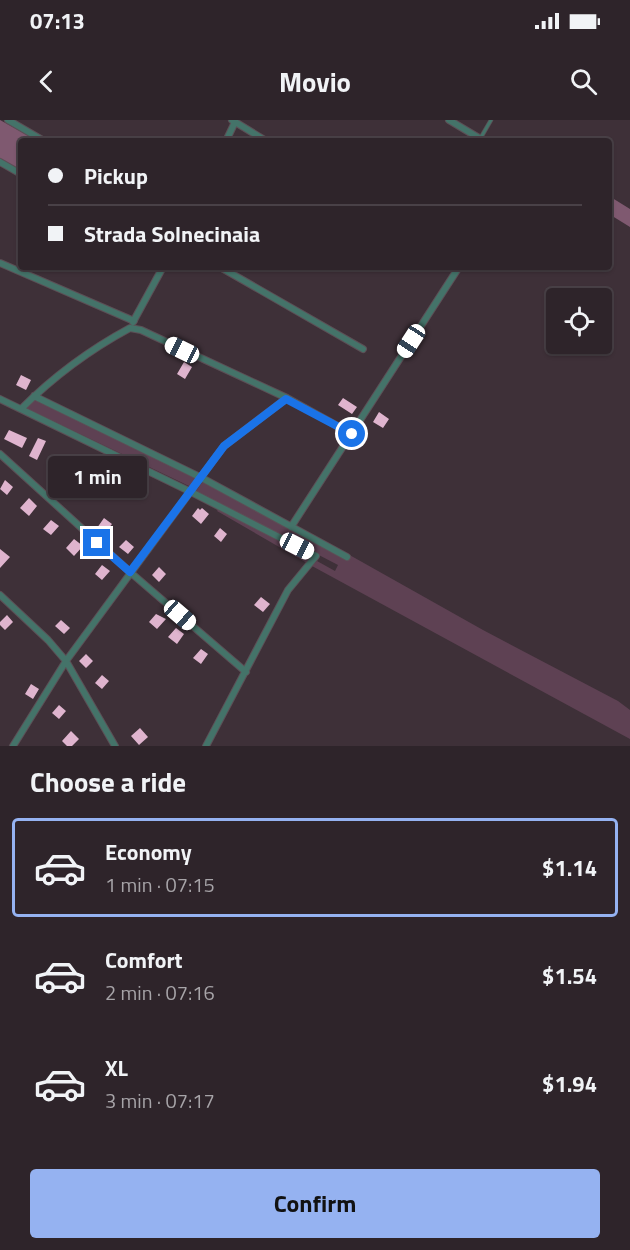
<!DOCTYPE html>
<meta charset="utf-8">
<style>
:root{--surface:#2e242a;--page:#362c32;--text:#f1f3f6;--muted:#a7a4a8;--line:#494147;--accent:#95b2f1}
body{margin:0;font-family:"Titillium Web",sans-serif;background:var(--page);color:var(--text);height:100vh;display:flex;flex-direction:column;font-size:22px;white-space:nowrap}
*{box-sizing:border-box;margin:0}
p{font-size:20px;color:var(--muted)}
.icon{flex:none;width:33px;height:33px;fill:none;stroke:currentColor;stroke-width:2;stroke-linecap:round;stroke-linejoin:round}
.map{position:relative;height:626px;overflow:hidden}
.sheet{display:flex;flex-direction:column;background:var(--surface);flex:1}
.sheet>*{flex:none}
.hud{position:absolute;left:18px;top:18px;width:594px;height:132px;border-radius:6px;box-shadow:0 2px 4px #0004,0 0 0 2px var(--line);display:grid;align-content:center;height:132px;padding:0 30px;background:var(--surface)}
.controls{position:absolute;left:546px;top:168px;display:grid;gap:12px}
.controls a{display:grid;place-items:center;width:66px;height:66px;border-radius:6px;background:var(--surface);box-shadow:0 2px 4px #0004,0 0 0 2px var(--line);font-size:30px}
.end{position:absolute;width:27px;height:27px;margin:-14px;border:8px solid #1a73e8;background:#fff;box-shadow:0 0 0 3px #fff}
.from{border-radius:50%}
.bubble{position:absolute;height:42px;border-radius:6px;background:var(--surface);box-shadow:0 2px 4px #0004,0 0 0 2px var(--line);font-size:20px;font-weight:700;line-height:42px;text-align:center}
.car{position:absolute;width:18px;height:36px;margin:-18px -9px;border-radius:8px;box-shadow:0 0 4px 2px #0007;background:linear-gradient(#fff 24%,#345 0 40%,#fff 0 76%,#345 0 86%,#fff 0)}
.hud b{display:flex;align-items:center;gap:21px;height:57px;font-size:22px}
.hud b+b{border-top:2px solid var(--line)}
.hud i{width:15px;height:15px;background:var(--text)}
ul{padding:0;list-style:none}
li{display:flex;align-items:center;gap:18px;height:99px;margin:0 12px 9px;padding:0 18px;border:3px solid transparent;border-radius:6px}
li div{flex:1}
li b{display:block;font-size:22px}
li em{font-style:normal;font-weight:700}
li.active{border-color:var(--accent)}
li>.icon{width:54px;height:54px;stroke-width:1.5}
h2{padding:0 30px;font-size:27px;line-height:72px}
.button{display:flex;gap:12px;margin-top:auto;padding:12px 30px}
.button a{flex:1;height:69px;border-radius:6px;background:var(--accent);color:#111;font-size:24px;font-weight:700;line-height:69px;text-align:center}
.status{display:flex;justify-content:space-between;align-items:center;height:42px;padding:0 30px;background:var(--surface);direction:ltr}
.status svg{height:16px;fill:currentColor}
header{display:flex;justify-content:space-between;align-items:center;height:78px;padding:0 30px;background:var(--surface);font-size:27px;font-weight:700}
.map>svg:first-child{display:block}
</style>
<div class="status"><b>07:13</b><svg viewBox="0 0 49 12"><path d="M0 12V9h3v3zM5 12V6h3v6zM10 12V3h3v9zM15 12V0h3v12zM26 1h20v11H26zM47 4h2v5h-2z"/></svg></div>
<header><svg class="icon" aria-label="back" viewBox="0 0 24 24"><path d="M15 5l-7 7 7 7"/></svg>Movio<svg class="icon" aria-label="search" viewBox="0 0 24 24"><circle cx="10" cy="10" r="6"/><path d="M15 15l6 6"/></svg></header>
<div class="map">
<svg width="630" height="626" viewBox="0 0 630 626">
<rect width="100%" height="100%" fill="#3e3038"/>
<path fill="#5e4153" d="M34,279L198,358L191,367L26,288Z
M203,361L343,438L346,433L483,510L618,581L630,590V619L312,446L317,441L335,451L338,445L196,371Z
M219,388L313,437L307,443L217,391Z"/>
<path fill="#7f5970" d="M0,0L38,21H21V51L0,40Z
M609,76L630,89V107L609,94Z"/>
<path fill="#dfb4ce" d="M184,242L192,247L185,259L177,254Z
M21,255L31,260L26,270L16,265Z
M343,278L357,287L352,294L338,285Z
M379,292L389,299L383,308L373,302Z
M9,310L27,318L22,328L4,319Z
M38,318L46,321L37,340L29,336Z
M61,334L70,338L64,350L55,345Z
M98,355L108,360L103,369L93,363Z
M5,360L13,367L7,375L0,369Z
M29,378L37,386L29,396L20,388Z
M198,388L200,390L202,388L209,394L201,404L192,396Z
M104,398L112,404L104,414L97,408Z
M51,400L59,406L51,415L43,409Z
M220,408L227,414L221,422L214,416Z
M74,419L83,426L74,436L66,428Z
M126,420L134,427L128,434L119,427Z
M0,429L10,437L0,448Z
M102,445L110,451L102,460L95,454Z
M159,447L166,454L159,462L152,455Z
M261,477L270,484L263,492L254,485Z
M156,494L166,499L157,509L149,502Z
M7,495L13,502L5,510L0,505V502Z
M61,500L70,508L64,514L55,506Z
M176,508L184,514L177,524L168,517Z
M201,529L208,534L201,544L193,538Z
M86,534L93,541L86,548L79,541Z
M102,555L109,561L102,569L95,563Z
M31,564L39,569L33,579L25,574Z
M59,585L66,591L59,599L52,593Z
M140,608L148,617L139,625L131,616Z
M71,611L79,619L72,626H67L62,621Z"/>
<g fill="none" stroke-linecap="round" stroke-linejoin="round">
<defs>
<path id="service" d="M480,19L491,0"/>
<path id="minor" d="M8,0L44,21
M232,0L266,21
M449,0L484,21
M226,21L235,2
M0,42L21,54
M0,143L134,201
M220,147L363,229
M133,202L163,147
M34,276L202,358L347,437
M0,279L191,372L316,436L288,470L206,626
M21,289C52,258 91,229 130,208L141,210L287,278L352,314
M0,334L130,452L246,552
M291,407L459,147
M0,475L48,520L66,541L115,626
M13,626L66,541L224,326L287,278"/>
</defs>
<use href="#service" stroke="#5c4f56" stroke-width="4.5"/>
<use href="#minor" stroke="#5c4f56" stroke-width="8"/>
<use href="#service" stroke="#447369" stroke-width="3"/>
<use href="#minor" stroke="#447369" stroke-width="6"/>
</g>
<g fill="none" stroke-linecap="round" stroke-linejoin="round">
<path stroke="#1a73e8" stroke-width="8" d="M97,423L130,452L224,326L286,279L352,314"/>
</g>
</svg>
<div class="controls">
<a><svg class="icon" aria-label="locate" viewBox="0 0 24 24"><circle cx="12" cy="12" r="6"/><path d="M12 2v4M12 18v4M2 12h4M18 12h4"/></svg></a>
</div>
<i class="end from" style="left:352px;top:314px"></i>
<i class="end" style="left:97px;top:423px"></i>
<div class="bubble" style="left:48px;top:336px;width:99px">1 min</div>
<i class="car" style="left:411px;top:221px;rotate:213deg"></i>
<i class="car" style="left:182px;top:230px;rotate:296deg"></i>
<i class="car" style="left:297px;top:426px;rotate:117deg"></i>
<i class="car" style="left:180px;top:495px;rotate:131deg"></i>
<div class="hud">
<b><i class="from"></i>Pickup</b>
<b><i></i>Strada Solnecinaia</b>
</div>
</div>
<section class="sheet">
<h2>Choose a ride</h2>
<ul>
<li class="active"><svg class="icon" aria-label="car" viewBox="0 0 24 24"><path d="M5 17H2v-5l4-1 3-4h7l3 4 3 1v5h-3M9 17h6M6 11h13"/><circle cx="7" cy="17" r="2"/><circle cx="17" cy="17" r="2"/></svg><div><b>Economy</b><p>1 min · 07:15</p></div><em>$1.14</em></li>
<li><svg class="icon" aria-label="car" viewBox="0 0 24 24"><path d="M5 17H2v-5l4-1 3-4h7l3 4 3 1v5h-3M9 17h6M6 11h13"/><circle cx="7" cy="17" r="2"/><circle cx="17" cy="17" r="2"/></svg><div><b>Comfort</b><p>2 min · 07:16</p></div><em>$1.54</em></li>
<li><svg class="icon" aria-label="car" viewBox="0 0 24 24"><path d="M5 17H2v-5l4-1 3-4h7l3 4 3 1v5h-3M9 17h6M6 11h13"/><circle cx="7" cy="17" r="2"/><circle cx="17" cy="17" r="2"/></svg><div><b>XL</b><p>3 min · 07:17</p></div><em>$1.94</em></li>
</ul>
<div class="button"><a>Confirm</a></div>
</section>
